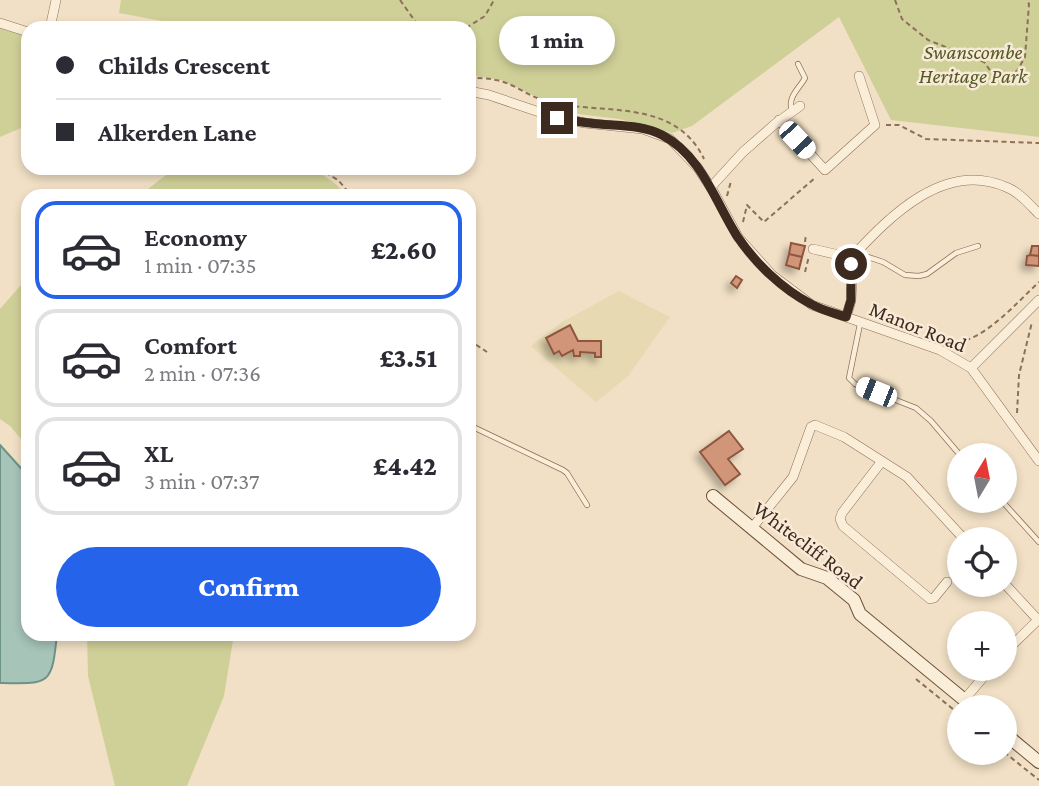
<!DOCTYPE html>
<meta charset="utf-8">
<style>
:root{--surface:#fff;--page:#f7f7f7;--text:#2b2b33;--muted:#7c7c81;--line:#e1e1e2;--accent:#2563eb}
body{margin:0;font-family:"Crimson Pro",serif;background:var(--page);color:var(--text);height:100vh;display:flex;flex-direction:column;font-size:26px;white-space:nowrap}
*{box-sizing:border-box;margin:0}
p{font-size:23px;color:var(--muted)}
.icon{flex:none;width:38px;height:38px;fill:none;stroke:currentColor;stroke-width:2;stroke-linecap:round;stroke-linejoin:round}
.map{position:relative;flex:1;overflow:hidden}
.panel{position:absolute;left:21px;top:189px;width:455px;height:452px;display:flex;flex-direction:column;background:var(--surface);border-radius:21px;box-shadow:0 4px 10px #0003}
.panel>*{flex:none}
.hud{position:absolute;left:21px;top:21px;width:455px;height:154px;border-radius:21px;box-shadow:0 4px 10px #0003;display:grid;align-content:center;height:154px;padding:0 35px;background:var(--surface)}
.needle{width:46px;rotate:10deg}
.fabs{position:absolute;left:947px;top:443px;display:grid;gap:14px}
.fabs a{display:grid;place-items:center;width:70px;height:70px;border-radius:50%;background:var(--surface);box-shadow:0 4px 10px #0003;font-size:35px}
.end{position:absolute;width:32px;height:32px;margin:-16px;border:9px solid #3d2a1f;background:#fff;box-shadow:0 0 0 4px #fff}
.from{border-radius:50%}
.bubble{position:absolute;height:49px;border-radius:24px;background:var(--surface);box-shadow:0 4px 10px #0003;font-size:23px;font-weight:800;line-height:49px;text-align:center}
.car{position:absolute;width:21px;height:42px;margin:-21px -10px;border-radius:9px;box-shadow:0 0 5px 2px #0007;background:linear-gradient(#fff 24%,#345 0 40%,#fff 0 76%,#345 0 86%,#fff 0)}
.hud b{display:flex;align-items:center;gap:24px;height:66px;font-size:26px}
.hud b+b{border-top:2px solid var(--line)}
.hud i{width:18px;height:18px;background:var(--text)}
ul{padding:12px 0 0;list-style:none}
li{display:flex;align-items:center;gap:21px;height:98px;margin:0 14px 10px;padding:0 21px;border:4px solid var(--line);border-radius:21px}
li div{flex:1}
li b{display:block;font-size:26px}
li em{font-style:normal;font-weight:800}
li.active{border-color:var(--accent)}
li>.icon{width:63px;height:63px;stroke-width:1.5}
.cta{display:flex;gap:14px;margin-top:auto;padding:14px 35px}
.cta a{flex:1;height:80px;border-radius:42px;background:var(--accent);color:#fff;font-size:28px;font-weight:800;line-height:80px;text-align:center}
.map>svg:first-child{display:block}
</style>
<div class="map">
<svg width="1039" height="786" viewBox="0 0 1039 786">
<defs>
<filter id="shadow"><feDropShadow dx="-5" dy="5" stdDeviation="3.5" flood-color="#0004"/></filter>
</defs>
<rect width="100%" height="100%" fill="#f1e0c5"/>
<path fill="#e7d9b2" d="M619,291L670,317L628,376L596,402L531,346L562,322Z"/>
<path fill="#cfd098" d="M121,0H1039V137L891,120L839,17L692,126L672,133L619,119L570,113L501,80L469,75V28H200L119,13Z
M0,28L28,37V125L0,137Z
M175,168H313L337,185L347,196H139Z
M28,277V447L10,426L0,419V309Z
M87,634H234L224,696L187,786H115L88,676Z"/>
<path fill="#a7c4b9" stroke="#6d9386" stroke-width="2" d="M0,445L28,476V634H57C52,685 50,684 0,683Z"/>
<path fill="#d19579" stroke="#8e563e" stroke-width="2" filter="url(#shadow)" d="M791,243L805,246L802,257L789,254Z
M1032,246H1039V256L1030,255Z
M789,254L802,257L799,269L786,265Z
M1030,255L1039,256V266L1026,265L1027,256Z
M736,276L742,280L737,288L731,283Z
M570,325L578,341H601V357H595V353L580,352V356H574L573,350L562,356L559,351L554,354L546,338Z
M729,431L743,449L728,459L740,474L725,485L700,452Z"/>
<g fill="none" stroke-linecap="round" stroke-linejoin="round">
<defs>
<path id="lane" d="M792,111C787,97 799,89 805,78L798,64
M856,253L883,262L905,275L919,276L927,274L956,253L978,246
M860,324L849,378L855,384L916,408L931,421L960,455
M471,426L563,470L567,473L587,505
M1001,500L1039,542"/>
<path id="street" d="M0,23L28,32
M50,28L56,0
M469,91L489,95L551,116L585,123L643,129L670,139L698,168L713,191L738,237L772,275L812,305L940,350L971,368L1039,461
M779,120L825,170L875,125L859,76
M711,187L743,152L775,124L800,106
M813,249L852,258
M846,317L851,301L853,256C890,216 945,160 1006,187C1019,192 1029,204 1039,214
M971,368L1039,300
M882,461L842,513L840,519L843,526L930,599L934,598L947,582
M752,528L793,477L811,427L815,425L844,437L907,477L964,539
M1004,583L1039,621
M1004,653L1038,620
M964,700L991,668"/>
<path id="secondary" d="M713,496L801,569L827,578L854,600L860,614L973,707
M1004,733L1039,762"/>
</defs>
<use href="#lane" stroke="#8d705a" stroke-width="6"/>
<use href="#street" stroke="#8d705a" stroke-width="10"/>
<use href="#secondary" stroke="#6f513d" stroke-width="14"/>
<path stroke="#8d705a" stroke-width="2" stroke-dasharray="5 3.5" stroke-linecap="butt" d="M400,0L420,28
M895,0L902,19L928,40L984,62L994,76H1004L1017,71L1025,57L1029,4L1027,0
M466,28L485,16L494,0
M469,78C478,78 487,78 496,80C513,83 528,96 545,101C599,116 674,96 704,159
M886,125H899L926,139L1039,143
M318,168L338,180L352,196
M727,196L731,181
M743,222L747,205L764,222L816,177
M805,242L806,234
M805,272L809,256
M469,340L487,352
M949,344C984,342 1015,304 1039,282
M1017,413L1019,375L1032,322
M916,679L959,714
M1004,752L1039,780"/>
<use href="#lane" stroke="#fbeed9" stroke-width="4.5"/>
<use href="#street" stroke="#fbeed9" stroke-width="9"/>
<use href="#secondary" stroke="#fbeed9" stroke-width="12"/>
</g>
<g fill="none" stroke-linecap="round" stroke-linejoin="round">
<path stroke="#3d2a1f" stroke-width="9" d="M557,118C571,120 585,123 599,124C620,126 643,125 662,135C701,155 715,201 737,236C755,263 782,289 811,304C821,310 834,313 846,317L851,300V264"/>
</g>
<g text-anchor="middle" dominant-baseline="central" stroke-width="5" stroke-linejoin="round" paint-order="stroke">
<g font-size="21" font-style="italic" fill="#525a24" stroke="#f8ead6">
<text x="973" y="52">Swanscombe<tspan x="973" dy="24">Heritage Park</tspan></text>
</g>
<g font-size="21" fill="#3d2a1f" stroke="#f8ead6">
<text transform="translate(918 327) rotate(22)">Manor Road</text>
<text transform="translate(808 545) rotate(37)">Whitecliff Road</text>
</g>
</g>
</svg>
<div class="fabs">
<a><svg class="needle" viewBox="-14 -14 28 28"><path d="M0-13l5 13h-10z" fill="#e53935"/><path d="M0 13l5-13h-10z" fill="#7c7c81"/></svg></a>
<a><svg class="icon" aria-label="locate" viewBox="0 0 24 24"><circle cx="12" cy="12" r="6"/><path d="M12 2v4M12 18v4M2 12h4M18 12h4"/></svg></a>
<a>+</a>
<a>−</a>
</div>
<i class="end from" style="left:851px;top:264px"></i>
<i class="end" style="left:557px;top:118px"></i>
<div class="bubble" style="left:499px;top:16px;width:116px">1 min</div>
<i class="car" style="left:797px;top:140px;rotate:137deg"></i>
<i class="car" style="left:876px;top:392px;rotate:292deg"></i>
<div class="hud">
<b><i class="from"></i>Childs Crescent</b>
<b><i></i>Alkerden Lane</b>
</div>
<section class="panel">
<ul>
<li class="active"><svg class="icon" aria-label="car" viewBox="0 0 24 24"><path d="M5 17H2v-5l4-1 3-4h7l3 4 3 1v5h-3M9 17h6M6 11h13"/><circle cx="7" cy="17" r="2"/><circle cx="17" cy="17" r="2"/></svg><div><b>Economy</b><p>1 min · 07:35</p></div><em>£2.60</em></li>
<li><svg class="icon" aria-label="car" viewBox="0 0 24 24"><path d="M5 17H2v-5l4-1 3-4h7l3 4 3 1v5h-3M9 17h6M6 11h13"/><circle cx="7" cy="17" r="2"/><circle cx="17" cy="17" r="2"/></svg><div><b>Comfort</b><p>2 min · 07:36</p></div><em>£3.51</em></li>
<li><svg class="icon" aria-label="car" viewBox="0 0 24 24"><path d="M5 17H2v-5l4-1 3-4h7l3 4 3 1v5h-3M9 17h6M6 11h13"/><circle cx="7" cy="17" r="2"/><circle cx="17" cy="17" r="2"/></svg><div><b>XL</b><p>3 min · 07:37</p></div><em>£4.42</em></li>
</ul>
<div class="cta"><a>Confirm</a></div>
</section>
</div>
